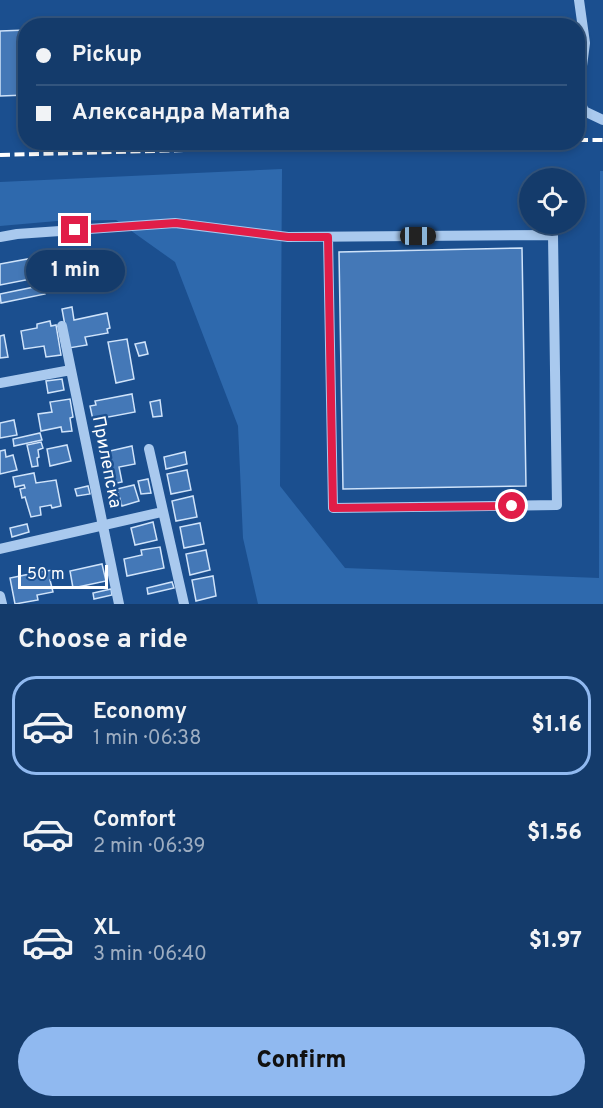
<!DOCTYPE html>
<meta charset="utf-8">
<style>
:root{--surface:#143b6b;--page:#214673;--text:#f1f3f6;--muted:#9dadc1;--line:#33557e;--accent:#90b9f0}
body{margin:0;font-family:Overpass,sans-serif;background:var(--page);color:var(--text);height:100vh;display:flex;flex-direction:column;font-size:22px;white-space:nowrap}
*{box-sizing:border-box;margin:0}
p{font-size:20px;color:var(--muted)}
.icon{flex:none;width:33px;height:33px;fill:none;stroke:currentColor;stroke-width:2;stroke-linecap:round;stroke-linejoin:round}
.map{position:relative;height:604px;overflow:hidden}
.sheet{display:flex;flex-direction:column;background:var(--surface);flex:1}
.sheet>*{flex:none}
.top-card{position:absolute;left:18px;top:18px;width:567px;height:132px;border-radius:24px;box-shadow:0 3px 9px #0003,0 0 0 2px var(--line);display:grid;align-content:center;height:132px;padding:0 18px;background:var(--surface)}
.buttons{position:absolute;left:519px;top:168px;display:grid;gap:12px}
.buttons a{display:grid;place-items:center;width:66px;height:66px;border-radius:50%;background:var(--surface);box-shadow:0 3px 9px #0003,0 0 0 2px var(--line);font-size:30px}
.scale{position:absolute;left:18px;bottom:15px;width:90px;box-sizing:border-box;padding-left:6px;border:3px solid #fff;border-top:0;font-size:16px;line-height:21px;white-space:nowrap;color:#fff;-webkit-text-stroke:4px #1b4f8f;paint-order:stroke}
.end{position:absolute;width:27px;height:27px;margin:-14px;border:8px solid #e11d48;background:#fff;box-shadow:0 0 0 3px #fff}
.from{border-radius:50%}
.bubble{position:absolute;height:42px;border-radius:21px;background:var(--surface);box-shadow:0 3px 9px #0003,0 0 0 2px var(--line);font-size:20px;font-weight:800;line-height:42px;text-align:center}
.car{position:absolute;width:18px;height:36px;margin:-18px -9px;border-radius:8px;box-shadow:0 0 4px 2px #0007;background:linear-gradient(#222 24%,#8ab4d8 0 40%,#222 0 76%,#8ab4d8 0 86%,#222 0)}
.top-card b{display:flex;align-items:center;gap:21px;height:57px;font-size:22px}
.top-card b+b{border-top:2px solid var(--line)}
.top-card i{width:15px;height:15px;background:var(--text)}
ul{padding:0;list-style:none}
li{display:flex;align-items:center;gap:18px;height:99px;margin:0 12px 9px;padding:0 6px;border:3px solid transparent;border-radius:24px}
li div{flex:1}
li b{display:block;font-size:22px}
li em{font-style:normal;font-weight:800}
li.current{border-color:var(--accent)}
li>.icon{width:54px;height:54px;stroke-width:1.5}
h2{padding:0 18px;font-size:27px;line-height:72px}
.button{display:flex;gap:12px;margin-top:auto;padding:12px 18px}
.button a{flex:1;height:69px;border-radius:36px;background:var(--accent);color:#111;font-size:24px;font-weight:800;line-height:69px;text-align:center}
.map>svg:first-child{display:block}
</style>
<div class="map">
<svg width="603" height="604" viewBox="0 0 603 604">
<rect width="100%" height="100%" fill="#1b4f8f"/>
<path fill="#2e69ad" d="M282,169L280,486L345,568L599,578L600,171H603V604H258L243,538L238,426L175,262L116,220L57,221L0,226V182Z"/>
<path fill="#4478b7" stroke="#cfe3fa" stroke-width="1.5" d="M337,21V26H140V24Z
M26,30V95L0,96V31Z
M522,248L526,486L343,489L339,252Z
M33,258L36,278L0,285V264Z
M44,285L45,294L1,303L0,294Z
M72,307L74,320L107,313L110,328L107,329L108,333L85,337L87,345L69,348L62,309Z
M50,321L51,326L56,325L61,355L46,357L44,346L24,349L21,331L37,328V324Z
M4,335L8,357L0,358V336Z
M127,339L134,379L116,383L108,342Z
M145,342L148,354L139,356L135,344Z
M62,379L64,390L48,393L46,381Z
M132,394L135,412L93,420L90,406L96,405L95,401Z
M70,399L73,417L70,418L72,431L62,432L61,427L41,431L38,414L52,412L50,402Z
M160,400L162,416L153,417L150,402Z
M14,420L17,435L0,438V423Z
M40,433L42,440L14,446L13,439Z
M41,442L43,448L38,450L39,457L37,458L38,466L32,467L27,445Z
M67,445L71,461L50,466L47,449Z
M132,446L135,464L119,467L122,482L107,485L101,453Z
M5,450L6,457L13,455L17,470L0,474V451Z
M185,452L187,464L166,469L164,457Z
M187,470L191,490L171,494L167,474Z
M34,473L36,483L56,480L61,506L52,508L51,505L40,507L41,515L31,517L25,497L22,498L20,489L25,488L24,485L15,487L13,477Z
M148,479L151,493L141,494L138,481Z
M134,485L139,501L122,506L117,489Z
M88,486L90,494L77,496L75,489Z
M193,496L197,517L176,521L172,501Z
M153,522L157,540L135,545L131,528Z
M200,523L204,544L184,548L180,527Z
M27,524L29,532L12,537L10,528Z
M160,547L164,568L127,576L124,559L142,555L141,550Z
M206,550L210,570L190,575L186,554Z
M102,564L106,581L73,588L70,571Z
M53,570L55,579L50,580L53,592L37,595L38,600L15,604L10,578L30,574L31,578L39,576V572Z
M213,576L216,596L196,601L192,580Z
M172,582L174,588L148,594L147,588Z
M111,589L112,595L94,599L93,593Z"/>
<g fill="none" stroke-linecap="round" stroke-linejoin="round">
<path stroke="#a9c9ee" stroke-width="10" d="M579,0L585,43L578,96L584,111L603,120
M0,237L17,234L175,223L288,237L553,235L557,505L333,508L328,237
M62,326L119,604
M0,383L71,370
M149,449L184,604
M0,549L162,512
M0,596L2,604"/>
<path stroke="#fff" stroke-width="4" stroke-dasharray="10 4.5" stroke-linecap="butt" d="M578,140H603
M0,155L489,142"/>
</g>
<g fill="none" stroke-linecap="round" stroke-linejoin="round">
<path stroke="#e11d48" stroke-width="8" d="M75,230L176,223L288,237H328L333,508L512,506"/>
</g>
<g text-anchor="middle" dominant-baseline="central" stroke-width="5" stroke-linejoin="round" paint-order="stroke">
<g font-size="18" fill="#fff" stroke="#1b4f8f">
<text transform="translate(106 462) rotate(79)">Прилепска</text>
</g>
</g>
</svg>
<div class="buttons">
<a><svg class="icon" aria-label="locate" viewBox="0 0 24 24"><circle cx="12" cy="12" r="6"/><path d="M12 2v4M12 18v4M2 12h4M18 12h4"/></svg></a>
</div>
<div class="scale">50 m</div>
<i class="end from" style="left:512px;top:506px"></i>
<i class="end" style="left:75px;top:230px"></i>
<div class="bubble" style="left:26px;top:250px;width:99px">1 min</div>
<i class="car" style="left:418px;top:236px;rotate:90deg"></i>
<div class="top-card">
<b><i class="from"></i>Pickup</b>
<b><i></i>Александра Матића</b>
</div>
</div>
<section class="sheet">
<h2>Choose a ride</h2>
<ul>
<li class="current"><svg class="icon" aria-label="car" viewBox="0 0 24 24"><path d="M5 17H2v-5l4-1 3-4h7l3 4 3 1v5h-3M9 17h6M6 11h13"/><circle cx="7" cy="17" r="2"/><circle cx="17" cy="17" r="2"/></svg><div><b>Economy</b><p>1 min · 06:38</p></div><em>$1.16</em></li>
<li><svg class="icon" aria-label="car" viewBox="0 0 24 24"><path d="M5 17H2v-5l4-1 3-4h7l3 4 3 1v5h-3M9 17h6M6 11h13"/><circle cx="7" cy="17" r="2"/><circle cx="17" cy="17" r="2"/></svg><div><b>Comfort</b><p>2 min · 06:39</p></div><em>$1.56</em></li>
<li><svg class="icon" aria-label="car" viewBox="0 0 24 24"><path d="M5 17H2v-5l4-1 3-4h7l3 4 3 1v5h-3M9 17h6M6 11h13"/><circle cx="7" cy="17" r="2"/><circle cx="17" cy="17" r="2"/></svg><div><b>XL</b><p>3 min · 06:40</p></div><em>$1.97</em></li>
</ul>
<div class="button"><a>Confirm</a></div>
</section>
